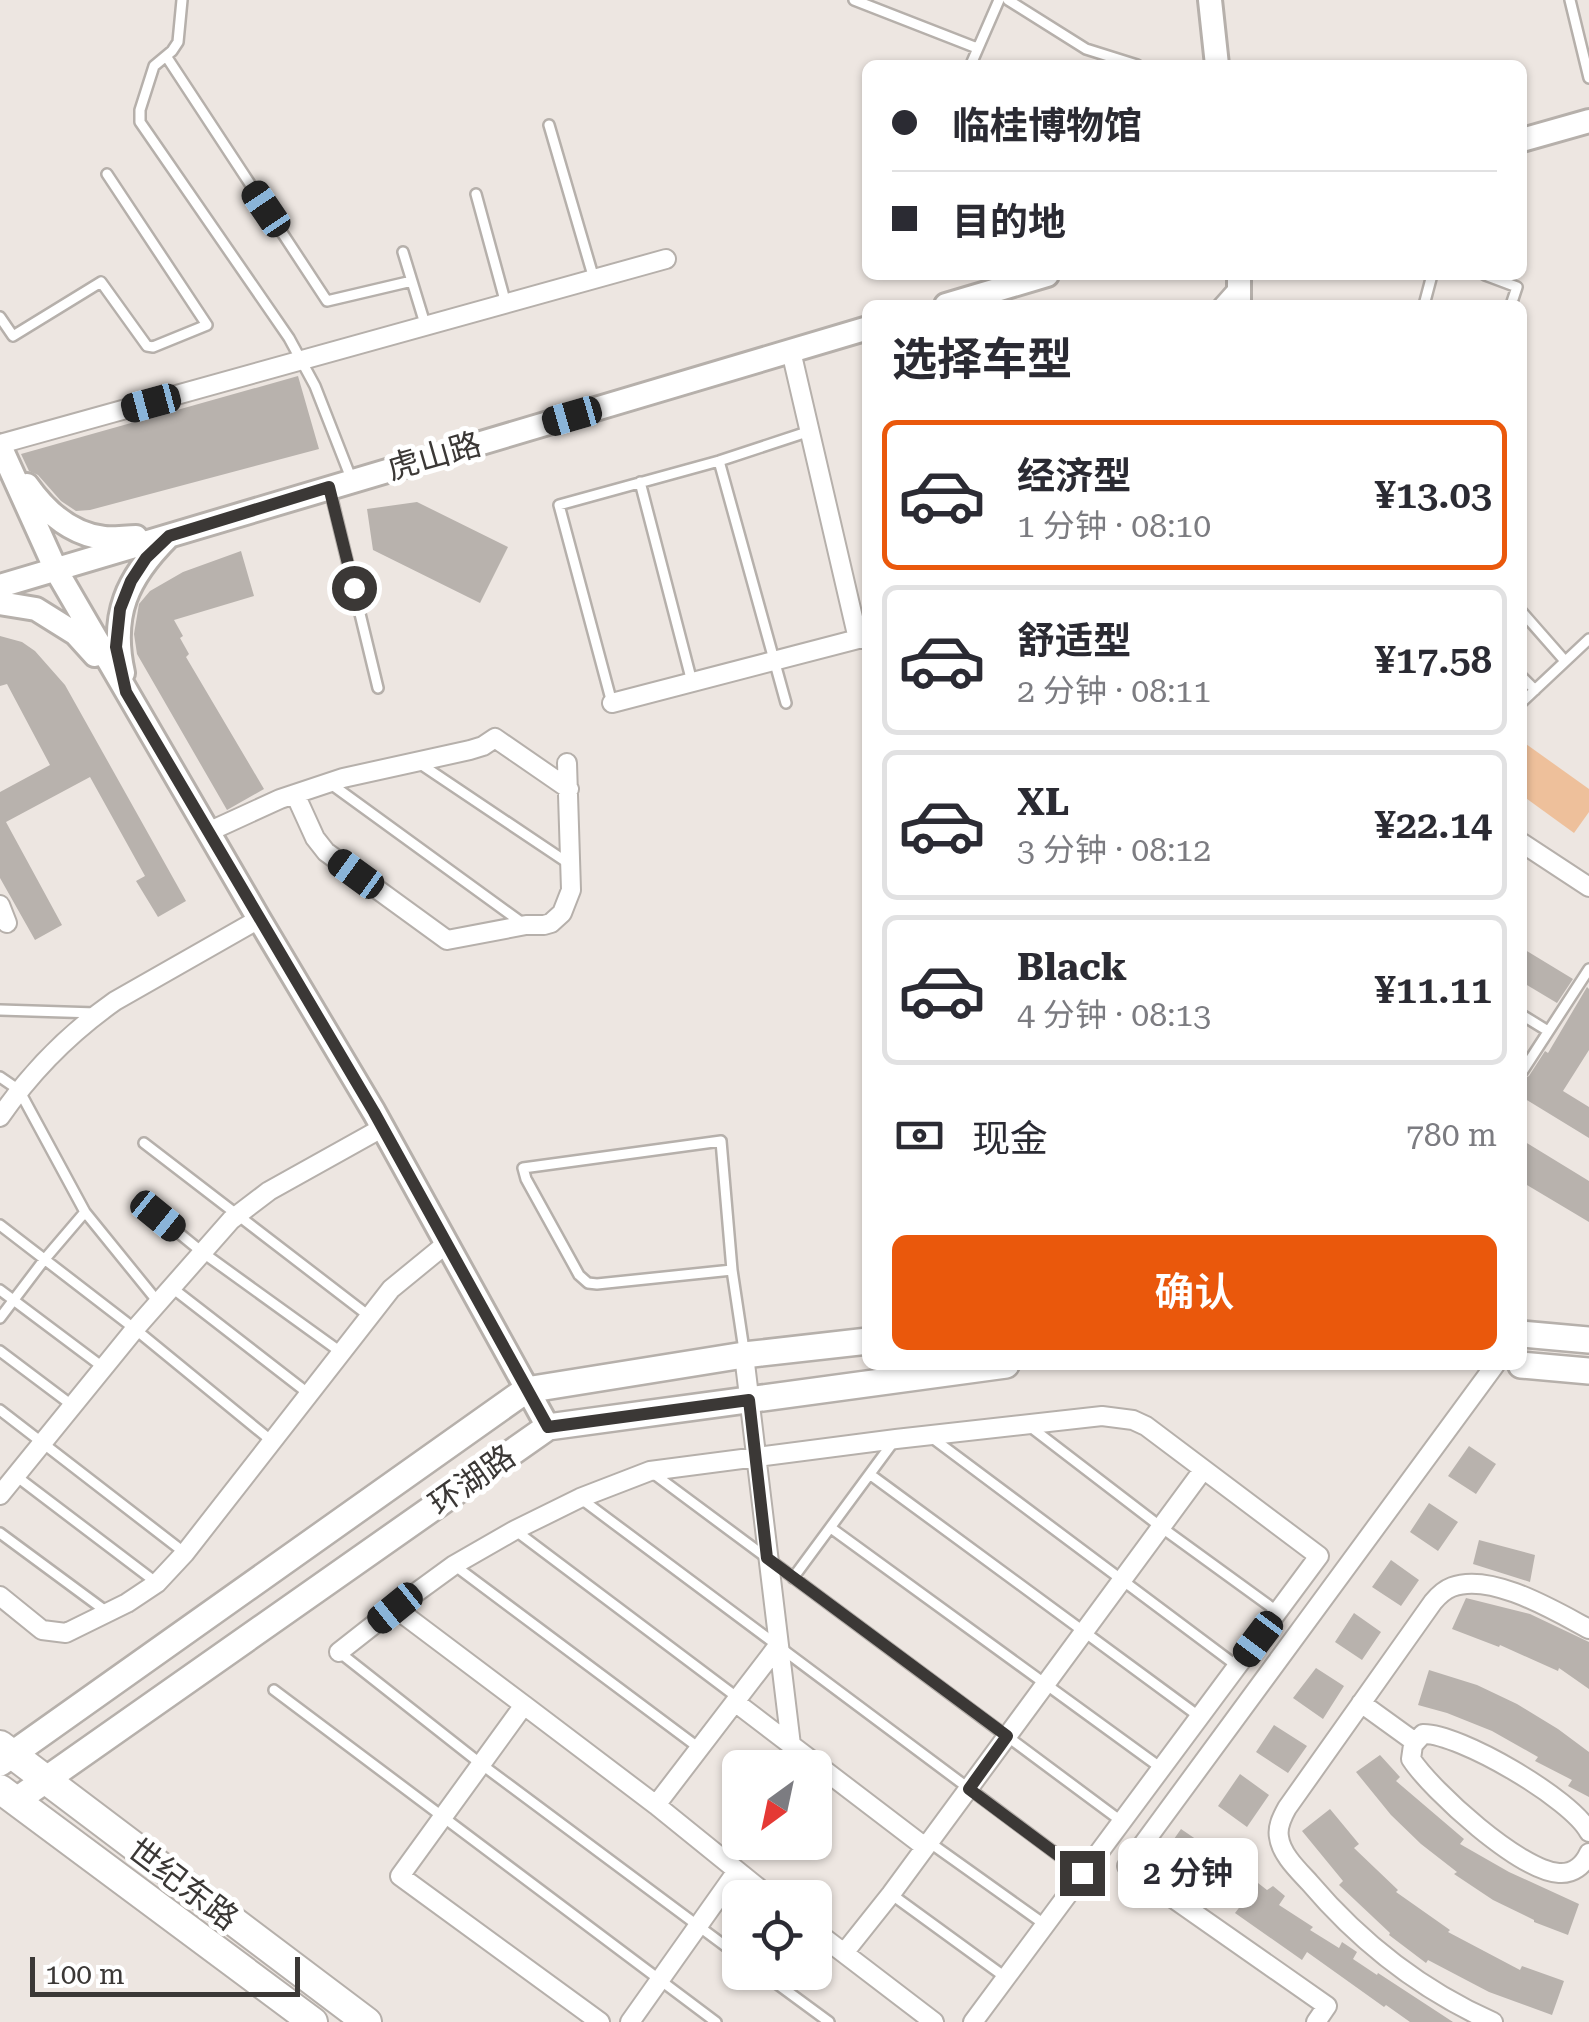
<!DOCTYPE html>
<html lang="zh">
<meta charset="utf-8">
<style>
:root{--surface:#fff;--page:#f2f2f3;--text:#2b2b33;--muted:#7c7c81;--line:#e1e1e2;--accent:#ea580c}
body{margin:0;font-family:"Roboto Serif","Noto Sans SC",serif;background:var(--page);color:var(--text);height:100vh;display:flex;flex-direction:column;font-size:38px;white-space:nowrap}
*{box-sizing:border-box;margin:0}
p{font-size:32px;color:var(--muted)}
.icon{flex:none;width:55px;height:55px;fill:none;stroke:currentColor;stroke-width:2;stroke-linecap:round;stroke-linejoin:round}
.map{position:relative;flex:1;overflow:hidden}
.details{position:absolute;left:862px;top:300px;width:665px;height:1070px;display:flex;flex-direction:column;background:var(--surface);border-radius:15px;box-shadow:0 2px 8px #0004}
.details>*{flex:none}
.guide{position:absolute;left:862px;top:60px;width:665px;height:220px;border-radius:15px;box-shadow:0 2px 8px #0004;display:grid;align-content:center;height:220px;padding:0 30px;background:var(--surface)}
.needle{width:65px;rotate:213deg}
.controls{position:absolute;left:722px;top:1750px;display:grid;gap:20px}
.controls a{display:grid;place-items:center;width:110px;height:110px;border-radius:15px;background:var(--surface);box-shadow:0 2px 8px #0004;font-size:50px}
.scale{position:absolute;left:30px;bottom:25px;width:270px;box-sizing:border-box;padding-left:10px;border:5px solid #3b3836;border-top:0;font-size:28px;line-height:35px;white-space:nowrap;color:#3b3836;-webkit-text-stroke:8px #fff;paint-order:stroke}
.end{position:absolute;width:45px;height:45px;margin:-22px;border:12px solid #3b3836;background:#fff;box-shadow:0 0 0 5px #fff}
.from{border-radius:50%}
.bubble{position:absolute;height:70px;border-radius:15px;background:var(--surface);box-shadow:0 2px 8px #0004;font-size:32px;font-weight:600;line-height:70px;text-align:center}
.car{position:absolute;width:30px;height:60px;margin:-30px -15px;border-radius:12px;box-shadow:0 0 8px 2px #0007;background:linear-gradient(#222 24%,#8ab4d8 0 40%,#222 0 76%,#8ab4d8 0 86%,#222 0)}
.guide b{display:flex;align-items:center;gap:35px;height:95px;font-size:38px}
.guide b+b{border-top:2px solid var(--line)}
.guide i{width:25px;height:25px;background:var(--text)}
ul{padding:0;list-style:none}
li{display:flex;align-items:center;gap:30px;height:150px;margin:0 20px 15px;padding:0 10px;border:5px solid var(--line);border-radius:15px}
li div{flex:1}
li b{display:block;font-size:38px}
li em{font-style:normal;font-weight:600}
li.current{border-color:var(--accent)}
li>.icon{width:90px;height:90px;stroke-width:1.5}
h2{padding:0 30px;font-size:45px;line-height:120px}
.pay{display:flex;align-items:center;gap:25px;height:110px;padding:0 30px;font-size:38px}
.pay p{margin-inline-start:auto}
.button{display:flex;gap:20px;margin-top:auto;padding:20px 30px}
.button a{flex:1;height:115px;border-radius:15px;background:var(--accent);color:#fff;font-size:40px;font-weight:600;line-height:115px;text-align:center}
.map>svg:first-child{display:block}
</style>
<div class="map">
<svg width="1589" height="2022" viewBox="0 0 1589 2022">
<rect width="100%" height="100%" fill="#ede6e1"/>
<path fill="#eec09b" d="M1526,744L1589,789V812L1574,833L1523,796V749Z"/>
<path fill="#b8b2ad" d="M298,376L319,449L90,510L76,511L61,501L38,475L29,471L21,454Z
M417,502L508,547L480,603L373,550L367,509Z
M241,551L254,596L174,620L183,636L180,638L189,654L186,657L264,789L227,810L137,654L134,634L139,604L150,591L183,572Z
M0,636L22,642L35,651L65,685L186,901L158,917L136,881L145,876L90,777L6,822L62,925L35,940L0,878V792L50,765L7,684L0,686Z
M1522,948L1573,979L1557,1003L1522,982Z
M1587,987L1589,989V1050L1563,1091L1589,1107V1138L1522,1097V1080L1529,1076L1545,1051L1548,1053Z
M1522,1140L1589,1181V1222L1522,1182Z
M1469,1446L1496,1464L1476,1494L1448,1476Z
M1429,1503L1458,1522L1438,1551L1410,1532Z
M1479,1540L1535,1555L1530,1582L1473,1564Z
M1391,1560L1419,1580L1401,1606L1372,1587Z
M1466,1598L1530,1614L1589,1642V1689L1559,1668L1558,1671L1500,1645L1499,1647L1452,1629Z
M1354,1613L1381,1632L1362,1660L1335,1642Z
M1316,1668L1344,1686L1323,1719L1293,1698Z
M1429,1670L1477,1685L1517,1704L1558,1729L1589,1752V1797L1568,1786L1572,1780L1535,1761L1538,1757L1492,1731L1447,1713L1418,1705Z
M1274,1725L1307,1746L1288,1773L1256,1752Z
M1380,1755L1400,1777L1396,1781L1464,1839L1460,1844L1509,1872L1579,1904L1568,1935L1534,1922V1920L1493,1900L1454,1874L1457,1872L1421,1844L1391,1815L1356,1772Z
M1240,1774L1269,1795L1247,1827L1218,1806Z
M1330,1809L1359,1844L1354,1848L1398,1890L1396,1892L1450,1930L1448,1932L1520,1970L1522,1966L1564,1981L1552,2015L1489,1992L1428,1960L1426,1963L1389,1935L1390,1933L1339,1885L1343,1881L1302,1831Z
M1181,1829L1200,1842L1194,1852L1217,1872L1222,1865L1234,1872L1218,1901L1160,1859Z
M1258,1883L1267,1890L1273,1886L1285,1896L1279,1905L1313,1927L1310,1930L1339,1948L1342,1942L1357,1952L1353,1959L1377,1975L1378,1973L1453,2022H1410L1386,2005L1384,2007L1307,1952L1302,1960L1235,1913Z"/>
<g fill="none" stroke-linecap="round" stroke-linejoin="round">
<defs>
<path id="service" d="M182,0L178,42L172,51L154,66L140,110V122L289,338L315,386L351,478
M854,0L977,48
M1008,0L1086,49L1137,65
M1570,0L1589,78
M166,56L327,301L412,281
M972,62L999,0
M549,125L594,279
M476,194L506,304
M403,252L426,327
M1485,275L1517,287L1511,305
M1218,305L1234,287
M1424,305L1432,275
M0,317L13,336L101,282L147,346L153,347L207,325L107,174
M719,461L786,703
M640,482L692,682
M330,490L378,688
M1522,612L1565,661
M1522,677L1535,690
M1522,702L1589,639
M612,703L559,505L719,461L810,431
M419,763L568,863
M331,784L525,925
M0,1010L96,1013
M1522,1015L1548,1031
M1522,1072L1589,969
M0,1077L19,1090L85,1212L158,1302
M144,1143L369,1316
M158,1216L202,1252L342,1353
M0,1225L135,1329L273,1442
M732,1270L597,1284L588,1283L579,1275L526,1179L523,1168L721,1141L732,1270L744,1350
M171,1287L309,1394
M0,1290L104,1368
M0,1318L44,1260L85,1212
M0,1351L73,1406
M0,1410L185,1553
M1028,1425L1161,1527L1278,1612
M931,1437L1237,1666
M654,1474L1121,1821
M871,1475L1200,1717
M16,1476L157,1583
M580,1498L1082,1873
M831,1528L1161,1768
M516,1531L738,1698
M0,1533L107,1612
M454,1565L699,1748
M793,1578L894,1441
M339,1652L481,1764L740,1957
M274,1690L716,2022
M929,1842L1044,1924
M891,1894L1005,1977
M761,1972L829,2022"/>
<path id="minor" d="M791,351L858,639
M0,444L666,259
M612,703L858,639H867
M295,794L315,838L326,852L447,940L526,925H544L551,923L562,913L571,890L567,763
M208,832L280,799L343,778L470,750L483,746L495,738L569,789
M1522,843L1589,887
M0,905L7,923
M0,1117C31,1072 71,1032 115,1001L259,919
M744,1355L791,1745
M0,1495L135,1329L231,1220L269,1191L382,1128
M0,1596L42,1630L66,1633L127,1603L157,1583L185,1553L391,1289L446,1244
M395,1608L524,1705L400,1876L600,2022
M339,1652L395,1608L454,1565L515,1530L580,1498L650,1471L896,1439L1102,1416L1133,1420L1146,1426L1319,1556L973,2022
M735,1702L925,1847
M1361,1703L1415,1742
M524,1705L656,1805L771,1898
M656,1805L777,1647
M1589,1832C1572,1799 1459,1733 1423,1734L1413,1745L1411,1759C1432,1791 1520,1871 1559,1873C1573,1874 1583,1866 1589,1853
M815,1931L934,2022
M844,1953L891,1894L1203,1470
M630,2022L737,1871
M1316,2022L1327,2006L1127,1866L1495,1365
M1493,2022C1421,1990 1360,1942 1309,1882C1298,1870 1281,1854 1279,1837C1277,1827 1282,1817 1287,1808L1433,1602C1438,1596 1444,1590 1452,1587C1491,1572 1555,1611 1589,1629"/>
<path id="tertiary" d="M1210,0L1217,65
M1522,140L1589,121
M1239,275V305
M946,305L1047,275
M0,446L56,570L259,919L374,1112L548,1427
M27,485C46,512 70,534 104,538C114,539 126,537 136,537
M0,586L868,328
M0,603L36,609L76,634L95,655
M123,673C110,615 127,578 168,537"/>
<path id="secondary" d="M1522,1334L1589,1340
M1521,1365L1589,1371
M0,1763L526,1390L744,1355L868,1341
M17,1800L548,1427L1006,1365"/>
<path id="primary" d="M0,1745L367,2022
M0,1789L313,2022"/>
</defs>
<use href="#service" stroke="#b6b0ab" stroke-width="14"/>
<use href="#minor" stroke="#b6b0ab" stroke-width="22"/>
<use href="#tertiary" stroke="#b6b0ab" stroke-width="28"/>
<use href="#secondary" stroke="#b6b0ab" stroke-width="30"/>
<use href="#primary" stroke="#b6b0ab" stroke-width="32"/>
<use href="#service" stroke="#fff" stroke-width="9"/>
<use href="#minor" stroke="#fff" stroke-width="18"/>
<use href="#tertiary" stroke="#fff" stroke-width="22"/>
<use href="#secondary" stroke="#fff" stroke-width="25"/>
<use href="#primary" stroke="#fff" stroke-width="28"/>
</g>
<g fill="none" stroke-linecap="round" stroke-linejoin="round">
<path stroke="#3b3836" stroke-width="12" d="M354,588L329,487L169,536L146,558L131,581L120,609L116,647L126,692L374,1112L548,1427L749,1400L767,1558L1007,1736L969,1789L1082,1873"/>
</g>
<g text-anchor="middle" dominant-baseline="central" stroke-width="10" stroke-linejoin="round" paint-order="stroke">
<g font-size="32" fill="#3b3836" stroke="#fff">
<text transform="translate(434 456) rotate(-16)">虎山路</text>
<text transform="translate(472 1480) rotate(-35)">环湖路</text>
<text transform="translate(183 1884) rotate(37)">世纪东路</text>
</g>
</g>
</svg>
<div class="controls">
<a><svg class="needle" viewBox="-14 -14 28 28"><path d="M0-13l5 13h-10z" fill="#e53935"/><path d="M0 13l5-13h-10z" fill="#7c7c81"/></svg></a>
<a><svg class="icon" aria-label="locate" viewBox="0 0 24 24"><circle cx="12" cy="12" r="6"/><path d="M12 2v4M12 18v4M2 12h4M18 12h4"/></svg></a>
</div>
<div class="scale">100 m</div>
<i class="end from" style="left:354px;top:588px"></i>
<i class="end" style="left:1082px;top:1873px"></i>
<div class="bubble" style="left:1118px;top:1838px;width:140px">2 分钟</div>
<i class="car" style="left:266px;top:209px;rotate:326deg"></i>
<i class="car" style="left:151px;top:403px;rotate:255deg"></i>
<i class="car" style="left:572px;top:416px;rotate:254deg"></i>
<i class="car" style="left:356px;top:874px;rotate:306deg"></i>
<i class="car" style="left:158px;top:1216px;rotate:129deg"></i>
<i class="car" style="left:395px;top:1608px;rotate:231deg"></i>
<i class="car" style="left:1258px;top:1639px;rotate:217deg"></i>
<div class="guide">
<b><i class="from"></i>临桂博物馆</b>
<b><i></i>目的地</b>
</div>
<section class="details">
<h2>选择车型</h2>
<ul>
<li class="current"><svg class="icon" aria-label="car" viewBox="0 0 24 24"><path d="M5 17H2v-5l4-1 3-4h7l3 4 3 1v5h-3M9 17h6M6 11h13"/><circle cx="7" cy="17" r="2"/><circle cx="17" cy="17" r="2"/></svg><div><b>经济型</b><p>1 分钟 · 08:10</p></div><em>¥13.03</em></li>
<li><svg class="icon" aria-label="car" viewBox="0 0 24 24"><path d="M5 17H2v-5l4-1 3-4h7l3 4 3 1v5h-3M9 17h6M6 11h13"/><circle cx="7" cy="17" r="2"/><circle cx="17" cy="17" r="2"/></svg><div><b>舒适型</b><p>2 分钟 · 08:11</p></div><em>¥17.58</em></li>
<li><svg class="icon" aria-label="car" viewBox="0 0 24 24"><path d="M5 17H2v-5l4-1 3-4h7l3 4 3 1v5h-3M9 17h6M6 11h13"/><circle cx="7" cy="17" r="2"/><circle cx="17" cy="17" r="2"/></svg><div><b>XL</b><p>3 分钟 · 08:12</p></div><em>¥22.14</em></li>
<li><svg class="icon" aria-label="car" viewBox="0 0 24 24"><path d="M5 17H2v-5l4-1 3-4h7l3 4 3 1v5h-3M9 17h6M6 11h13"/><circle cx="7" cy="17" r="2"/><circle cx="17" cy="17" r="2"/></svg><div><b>Black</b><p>4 分钟 · 08:13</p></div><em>¥11.11</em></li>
</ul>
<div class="pay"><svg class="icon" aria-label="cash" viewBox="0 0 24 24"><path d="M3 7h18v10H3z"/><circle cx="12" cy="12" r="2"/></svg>现金<p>780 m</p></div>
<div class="button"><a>确认</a></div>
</section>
</div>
